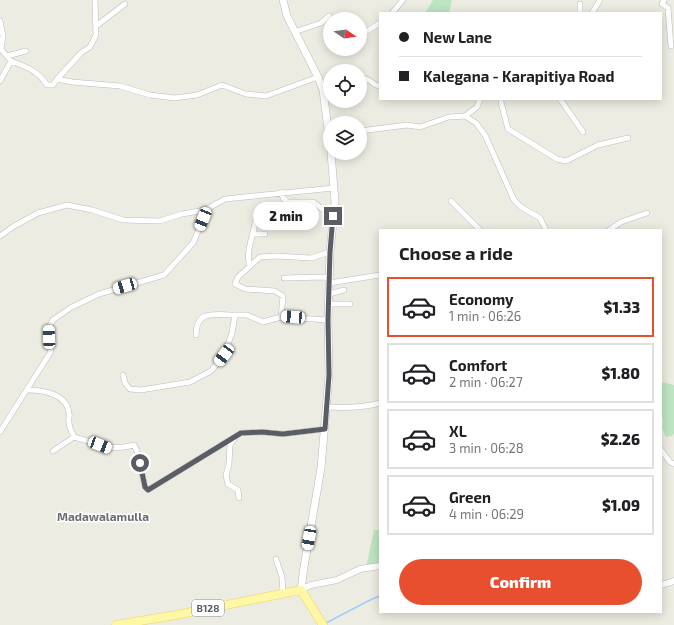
<!DOCTYPE html>
<meta charset="utf-8">
<style>
:root{--surface:#fff;--page:#f6f6f6;--text:#202124;--muted:#757577;--line:#e0e0e0;--accent:#e74f2e}
body{margin:0;font-family:"Exo 2",sans-serif;background:var(--page);color:var(--text);height:100vh;display:flex;flex-direction:column;font-size:15px;white-space:nowrap}
*{box-sizing:border-box;margin:0}
p{font-size:13px;color:var(--muted)}
.icon{flex:none;width:22px;height:22px;fill:none;stroke:currentColor;stroke-width:2;stroke-linecap:round;stroke-linejoin:round}
.map{position:relative;flex:1;overflow:hidden}
.details{position:absolute;left:379px;top:229px;width:283px;height:384px;display:flex;flex-direction:column;background:var(--surface);border-radius:0px;box-shadow:0 2px 10px #0003}
.details>*{flex:none}
.banner{position:absolute;left:379px;top:12px;width:283px;height:88px;border-radius:0px;box-shadow:0 2px 10px #0003;display:grid;align-content:center;height:88px;padding:0 20px;background:var(--surface)}
.needle{width:26px;rotate:103deg}
.buttons{position:absolute;left:323px;top:12px;display:grid;gap:8px}
.buttons a{display:grid;place-items:center;width:44px;height:44px;border-radius:50%;background:var(--surface);box-shadow:0 2px 10px #0003;font-size:20px}
.end{position:absolute;width:18px;height:18px;margin:-9px;border:5px solid #5a5d63;background:#fff;box-shadow:0 0 0 2px #fff}
.from{border-radius:50%}
.bubble{position:absolute;height:28px;border-radius:14px;background:var(--surface);box-shadow:0 2px 10px #0003;font-size:13px;font-weight:800;line-height:28px;text-align:center}
.car{position:absolute;width:12px;height:24px;margin:-12px -6px;border-radius:5px;box-shadow:0 0 3px 1px #0007;background:linear-gradient(#fff 24%,#345 0 40%,#fff 0 76%,#345 0 86%,#fff 0)}
.banner b{display:flex;align-items:center;gap:14px;height:38px;font-size:15px}
.banner b+b{border-top:1px solid var(--line)}
.banner i{width:10px;height:10px;background:var(--text)}
ul{padding:0;list-style:none}
li{display:flex;align-items:center;gap:12px;height:60px;margin:0 8px 6px;padding:0 12px;border:2px solid var(--line);border-radius:0px}
li div{flex:1}
li b{display:block;font-size:15px}
li em{font-style:normal;font-weight:800}
li.on{border-color:var(--accent)}
li>.icon{width:36px;height:36px;stroke-width:1.5}
h2{padding:0 20px;font-size:18px;line-height:48px}
.action{display:flex;gap:8px;margin-top:auto;padding:8px 20px}
.action a{flex:1;height:46px;border-radius:24px;background:var(--accent);color:#fff;font-size:16px;font-weight:800;line-height:46px;text-align:center}
.map>svg:first-child{display:block}
</style>
<div class="map">
<svg width="674" height="625" viewBox="0 0 674 625">
<rect width="100%" height="100%" fill="#edece2"/>
<path fill="#bee5c2" d="M433,0H452L449,13H425Z
M661,382L674,385V433L672,436L666,437L662,428L663,420L661,417Z
M374,530H380V566L366,568Z"/>
<g fill="none" stroke-linecap="round" stroke-linejoin="round">
<path stroke="#a1cdfe" stroke-width="1.5" d="M326,623L372,599L380,596"/>
<defs>
<path id="minor" d="M664,0L662,4L668,8L671,46
M580,4V13
M392,13L403,0
M592,13L600,0
M0,21L3,36L1,49L11,61
M96,26L125,4
M367,31L380,23
M294,32L321,23L329,16
M7,56L26,51
M360,78C372,78 372,86 380,86
M57,79L82,52L90,47L96,35L95,0
M0,81L11,61C26,67 37,70 47,85H53L57,79L72,82L120,86L150,95L175,98L197,95L222,85L246,94L266,96L318,77
M323,90L330,87
M501,99V102L508,129L557,159L566,161L598,145L628,138
M560,99L583,132
M465,116L476,123L485,135L514,200L521,207L540,218L546,230
M360,131L407,125L420,127L449,117L465,116L477,107L480,99
M282,192L283,198L290,204
M451,201L480,230
M609,230L621,222L647,213
M254,234H265
M0,236L14,226L38,213L67,205L92,210L123,220L160,221L182,214L205,210L225,199L334,188
M250,266C245,254 253,236 255,223L282,220L292,202H313L333,217
M284,278L325,277L329,279
M329,283L380,275
M329,294L344,290
M328,304H350
M281,317L328,320
M196,335C196,309 215,315 235,315
M123,375L125,383L130,389L141,390L190,382L211,371L224,355L232,333L235,315H247L263,322L281,317L283,296L275,291L245,289L235,284L238,277L260,257L276,256L311,258L330,252
M28,390C43,390 67,394 69,413C70,416 68,419 69,422C69,427 72,433 74,437C98,443 109,452 134,445L137,451L145,487L148,490L241,433L262,432L283,434L325,429
M327,407C345,408 362,408 380,403
M0,432L50,353L52,344L49,337V327L53,320L70,308L99,294L164,275L193,243L203,219L205,210
M234,439L230,445L229,464L226,475L228,484L238,490L239,498
M661,450L670,462L674,464
M53,451L74,437
M276,559L282,577L283,593"/>
<path id="tertiary" d="M661,585L674,581
M301,590L311,585L337,580L360,569L380,566"/>
<path id="secondary" d="M283,0L287,16L318,77L323,90L330,144
M301,590L304,567L321,468L329,375L328,320L330,252L335,201L331,153"/>
<path id="primary" d="M116,625L176,615L301,590L323,625"/>
</defs>
<use href="#minor" stroke="#babbc1" stroke-width="6"/>
<use href="#tertiary" stroke="#babbc1" stroke-width="7"/>
<use href="#secondary" stroke="#b8bac0" stroke-width="8"/>
<use href="#primary" stroke="#efd459" stroke-width="9"/>
<use href="#minor" stroke="#fff" stroke-width="5"/>
<use href="#tertiary" stroke="#fff" stroke-width="6"/>
<use href="#secondary" stroke="#fff" stroke-width="7"/>
<use href="#primary" stroke="#fef8a6" stroke-width="8"/>
</g>
<g fill="none" stroke-linecap="round" stroke-linejoin="round">
<path stroke="#5a5d63" stroke-width="5" d="M140,463L145,487L148,490L241,433L262,432L283,434L325,429L329,375L328,320L330,252L333,216"/>
</g>
<g text-anchor="middle" dominant-baseline="central" stroke-width="3" stroke-linejoin="round" paint-order="stroke">
<rect fill="#fff" stroke="#8c8e92" stroke-width="1" x="192" y="600" width="32" height="16" rx="3"/>
<g font-size="10" font-weight="bold" fill="#5a5d63">
<text x="208" y="608">B128</text>
</g>
<g font-size="12" font-weight="bold" fill="#6b6f75" stroke="#fff">
<text x="103" y="516">Madawalamulla</text>
</g>
</g>
</svg>
<div class="buttons">
<a><svg class="needle" viewBox="-14 -14 28 28"><path d="M0-13l5 13h-10z" fill="#e53935"/><path d="M0 13l5-13h-10z" fill="#757577"/></svg></a>
<a><svg class="icon" aria-label="locate" viewBox="0 0 24 24"><circle cx="12" cy="12" r="6"/><path d="M12 2v4M12 18v4M2 12h4M18 12h4"/></svg></a>
<a><svg class="icon" aria-label="layers" viewBox="0 0 24 24"><path d="M12 4l9 5-9 5-9-5zM3 14l9 5 9-5"/></svg></a>
</div>
<i class="end from" style="left:140px;top:463px"></i>
<i class="end" style="left:333px;top:216px"></i>
<div class="bubble" style="left:253px;top:202px;width:66px">2 min</div>
<i class="car" style="left:203px;top:219px;rotate:202deg"></i>
<i class="car" style="left:125px;top:286px;rotate:254deg"></i>
<i class="car" style="left:293px;top:317px;rotate:274deg"></i>
<i class="car" style="left:49px;top:337px;rotate:358deg"></i>
<i class="car" style="left:224px;top:355px;rotate:217deg"></i>
<i class="car" style="left:100px;top:445px;rotate:111deg"></i>
<i class="car" style="left:309px;top:538px;rotate:190deg"></i>
<div class="banner">
<b><i class="from"></i>New Lane</b>
<b><i></i>Kalegana - Karapitiya Road</b>
</div>
<section class="details">
<h2>Choose a ride</h2>
<ul>
<li class="on"><svg class="icon" aria-label="car" viewBox="0 0 24 24"><path d="M5 17H2v-5l4-1 3-4h7l3 4 3 1v5h-3M9 17h6M6 11h13"/><circle cx="7" cy="17" r="2"/><circle cx="17" cy="17" r="2"/></svg><div><b>Economy</b><p>1 min · 06:26</p></div><em>$1.33</em></li>
<li><svg class="icon" aria-label="car" viewBox="0 0 24 24"><path d="M5 17H2v-5l4-1 3-4h7l3 4 3 1v5h-3M9 17h6M6 11h13"/><circle cx="7" cy="17" r="2"/><circle cx="17" cy="17" r="2"/></svg><div><b>Comfort</b><p>2 min · 06:27</p></div><em>$1.80</em></li>
<li><svg class="icon" aria-label="car" viewBox="0 0 24 24"><path d="M5 17H2v-5l4-1 3-4h7l3 4 3 1v5h-3M9 17h6M6 11h13"/><circle cx="7" cy="17" r="2"/><circle cx="17" cy="17" r="2"/></svg><div><b>XL</b><p>3 min · 06:28</p></div><em>$2.26</em></li>
<li><svg class="icon" aria-label="car" viewBox="0 0 24 24"><path d="M5 17H2v-5l4-1 3-4h7l3 4 3 1v5h-3M9 17h6M6 11h13"/><circle cx="7" cy="17" r="2"/><circle cx="17" cy="17" r="2"/></svg><div><b>Green</b><p>4 min · 06:29</p></div><em>$1.09</em></li>
</ul>
<div class="action"><a>Confirm</a></div>
</section>
</div>
